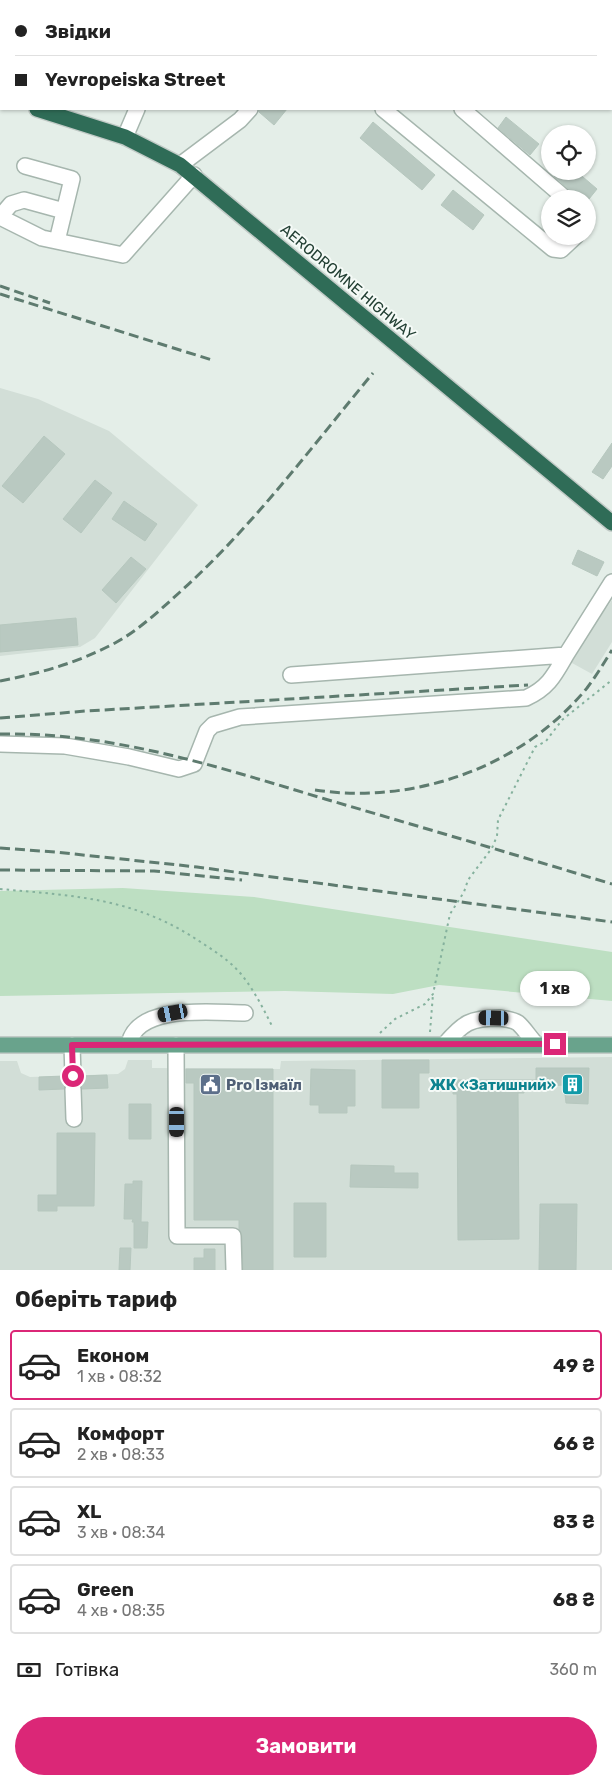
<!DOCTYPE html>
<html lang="uk">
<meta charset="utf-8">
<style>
:root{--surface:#fff;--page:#f2f2f2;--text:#222;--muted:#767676;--line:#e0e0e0;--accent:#db2777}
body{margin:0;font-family:Rubik,sans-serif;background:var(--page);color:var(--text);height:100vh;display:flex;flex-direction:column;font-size:19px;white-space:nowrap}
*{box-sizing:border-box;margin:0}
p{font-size:16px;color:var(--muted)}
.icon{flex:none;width:28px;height:28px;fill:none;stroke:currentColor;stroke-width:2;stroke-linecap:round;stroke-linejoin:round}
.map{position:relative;height:1270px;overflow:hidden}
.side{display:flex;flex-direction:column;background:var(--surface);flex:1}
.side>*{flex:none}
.hud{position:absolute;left:0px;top:0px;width:612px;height:110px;box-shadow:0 1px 4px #0004;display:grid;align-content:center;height:110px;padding:0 15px;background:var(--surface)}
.controls{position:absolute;left:541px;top:125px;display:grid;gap:10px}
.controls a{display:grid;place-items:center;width:55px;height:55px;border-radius:50%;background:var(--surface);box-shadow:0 1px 4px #0004;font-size:25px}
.end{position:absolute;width:22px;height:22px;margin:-11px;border:6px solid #db2777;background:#fff;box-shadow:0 0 0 2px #fff}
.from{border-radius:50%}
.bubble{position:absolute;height:35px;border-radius:18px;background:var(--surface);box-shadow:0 1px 4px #0004;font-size:16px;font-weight:700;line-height:35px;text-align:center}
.car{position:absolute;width:15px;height:30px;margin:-15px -8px;border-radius:6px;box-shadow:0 0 4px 1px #0007;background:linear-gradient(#222 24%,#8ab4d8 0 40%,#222 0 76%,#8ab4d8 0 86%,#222 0)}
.hud b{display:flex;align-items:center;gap:18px;height:48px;font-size:19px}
.hud b+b{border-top:1px solid var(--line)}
.hud i{width:12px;height:12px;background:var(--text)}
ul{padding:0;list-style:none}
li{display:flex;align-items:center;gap:15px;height:70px;margin:0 10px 8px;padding:0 5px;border:2px solid var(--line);border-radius:5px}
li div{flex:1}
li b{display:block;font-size:19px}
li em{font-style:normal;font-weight:700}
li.current{border-color:var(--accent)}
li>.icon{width:45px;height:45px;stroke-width:1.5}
h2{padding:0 15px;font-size:22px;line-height:60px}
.pay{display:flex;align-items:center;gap:12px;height:55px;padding:0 15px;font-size:19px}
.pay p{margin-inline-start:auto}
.cta{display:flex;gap:10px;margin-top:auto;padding:10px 15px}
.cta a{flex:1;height:58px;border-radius:30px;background:var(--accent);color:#fff;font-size:20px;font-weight:700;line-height:58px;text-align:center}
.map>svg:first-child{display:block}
</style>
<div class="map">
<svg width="612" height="1270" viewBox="0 0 612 1270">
<rect width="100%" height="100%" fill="#e4eee8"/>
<path fill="#d2ded7" d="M0,388L38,399L109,431L198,505L95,638L80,647L0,656Z
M612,600V642L592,674L572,663V657Z
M612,1057V1270H0V1061H17L21,1073L30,1077L118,1074L125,1069L128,1060H152V1068L280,1069L281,1061Z"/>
<path fill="#bddfc2" d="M0,0H89L1,1V83Z
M123,888L254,897L612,952V1001L439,985L393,994L285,991L0,996V891Z"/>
<path fill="#b9c9c1" stroke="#b6c7be" d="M259,109H287L274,125L259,112Z
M506,117L539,144L530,155L498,128Z
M373,122L435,175L422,190L360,138Z
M557,171H576L597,189L589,199H575L572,192L554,176Z
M453,190L484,215L473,230L441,205Z
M44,436L65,454L23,503L2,486Z
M612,443V466L603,479L592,472Z
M95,480L112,493L81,533L63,519Z
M124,501L157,524L145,541L112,519Z
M578,550L604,562L597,576L572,564Z
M131,557L146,569L116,603L102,590Z
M76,618L78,645L0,652V625Z
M382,1060H429V1073H419V1108H382Z
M536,1068H589L588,1104L566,1103L564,1085L524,1087V1093H518L519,1239L458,1240L457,1094H453V1080H536Z
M186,1069H273V1270H243L242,1236L239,1229V1220H194V1083H186Z
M311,1069L355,1070V1106H347V1113H319V1105H310Z
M107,1075L108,1088L82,1089L79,1082L82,1076Z
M64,1076L67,1082L64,1089L39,1090V1077Z
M129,1104H151V1139H129Z
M57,1133H95L94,1206H57V1211H38V1195H57Z
M351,1165L394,1166V1173H418V1188L350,1187Z
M133,1181H142L141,1222H148L147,1248H134V1222H132L133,1219H124L125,1184H133Z
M294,1203H326V1257H294Z
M540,1204H577L576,1270H539Z
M120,1248H131L130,1270H119Z
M204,1249H215V1270H194V1258H204Z"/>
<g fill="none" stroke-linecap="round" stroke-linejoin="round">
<defs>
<path id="minor" d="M230,1L231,0
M383,109L553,249L561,250L576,236
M462,109L566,199
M125,137L137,109
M180,165L240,120L250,109
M25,166L72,179L57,241
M0,217L42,238L123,255L194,175
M0,217L11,204L24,200L64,211
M291,675L566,655L612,582
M0,744L65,746L129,757L179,769L194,764L207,731L213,725L240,717L526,698C548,688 554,676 566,655
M129,1044C137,1003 214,1013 245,1013
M445,1044C463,1023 470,1018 499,1018C505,1019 512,1019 518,1023C524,1028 530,1038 536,1044
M72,1045L73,1076
M176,1045L177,1236H233L234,1270
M73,1089L74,1119"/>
<path id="major" d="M0,1045H612"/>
<path id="highway" d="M0,98H1
M37,109L125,137L180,165L612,523"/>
</defs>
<use href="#minor" stroke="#a6b6ae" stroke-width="18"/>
<use href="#major" stroke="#c1cac6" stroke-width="18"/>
<use href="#highway" stroke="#c1cac6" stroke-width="18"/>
<path stroke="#85b19d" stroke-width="2" stroke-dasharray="2.5 4" stroke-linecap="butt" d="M0,889C77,896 136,898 202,943C216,952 230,961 241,974C254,990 263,1008 272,1026
M430,1032L433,994
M380,1033L395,1019L425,1004L433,994L450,914L464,892L468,880L492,848L497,836L498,820L535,747L546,741L562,720L612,680"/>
<use href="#minor" stroke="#fff" stroke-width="15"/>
<use href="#major" stroke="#69a38c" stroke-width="15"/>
<use href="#highway" stroke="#2f6c57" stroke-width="15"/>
<path stroke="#5e7b6f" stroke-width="3" stroke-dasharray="10 5" stroke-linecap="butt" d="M0,286L50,303
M0,294L212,360
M0,681C41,673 77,663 115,643C139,630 160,610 180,592C252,527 311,448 373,373
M0,718L86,711L528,685
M0,734C113,732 218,767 325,799C421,827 516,855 612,884
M315,790C415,805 522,767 587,688C596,676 604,663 612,650
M0,848L55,852L197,867L612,922
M0,870L154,871L242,880"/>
</g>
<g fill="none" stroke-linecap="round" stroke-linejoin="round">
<path stroke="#db2777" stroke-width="6" d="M73,1076L72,1045L555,1044"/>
</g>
<defs>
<symbol id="civic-square" viewBox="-11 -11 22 22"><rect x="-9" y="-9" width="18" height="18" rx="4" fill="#5c6f8a" stroke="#f5faf7"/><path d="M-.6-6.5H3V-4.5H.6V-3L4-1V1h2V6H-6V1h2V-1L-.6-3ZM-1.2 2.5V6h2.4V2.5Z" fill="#fff"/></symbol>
<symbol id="building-square" viewBox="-11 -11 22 22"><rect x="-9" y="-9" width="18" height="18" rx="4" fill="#0f9aa8" stroke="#f5faf7"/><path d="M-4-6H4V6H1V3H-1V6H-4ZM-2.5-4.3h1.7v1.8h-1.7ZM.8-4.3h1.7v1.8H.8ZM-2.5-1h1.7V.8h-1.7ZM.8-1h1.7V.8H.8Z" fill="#fff"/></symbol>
</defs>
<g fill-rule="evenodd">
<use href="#civic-square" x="198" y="1072" width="25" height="25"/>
<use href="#building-square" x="560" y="1072" width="25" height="25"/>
</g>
<g text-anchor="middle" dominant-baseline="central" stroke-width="4" stroke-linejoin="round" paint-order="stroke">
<g font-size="15" fill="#234034" stroke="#f5faf7">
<text transform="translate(348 282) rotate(40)">AERODROMNE HIGHWAY</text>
</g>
<g font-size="15" font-weight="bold" fill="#4e5e75" stroke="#f5faf7" text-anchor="start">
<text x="226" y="1085">Pro Ізмаїл</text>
</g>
<g font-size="15" font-weight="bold" fill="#0d838f" stroke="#f5faf7" text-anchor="end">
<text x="556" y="1085">ЖК «Затишний»</text>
</g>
</g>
</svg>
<div class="controls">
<a><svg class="icon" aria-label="locate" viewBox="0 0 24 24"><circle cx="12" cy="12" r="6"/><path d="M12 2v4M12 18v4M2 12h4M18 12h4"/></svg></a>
<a><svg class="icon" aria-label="layers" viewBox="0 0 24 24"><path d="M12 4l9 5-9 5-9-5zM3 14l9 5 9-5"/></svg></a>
</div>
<i class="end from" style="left:73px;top:1076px"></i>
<i class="end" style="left:555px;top:1044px"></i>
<div class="bubble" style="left:520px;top:971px;width:70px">1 хв</div>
<i class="car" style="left:173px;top:1013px;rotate:259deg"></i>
<i class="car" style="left:494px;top:1018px;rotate:271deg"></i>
<i class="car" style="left:177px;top:1122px;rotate:180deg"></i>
<div class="hud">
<b><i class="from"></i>Звідки</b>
<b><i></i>Yevropeiska Street</b>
</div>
</div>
<section class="side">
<h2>Оберіть тариф</h2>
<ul>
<li class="current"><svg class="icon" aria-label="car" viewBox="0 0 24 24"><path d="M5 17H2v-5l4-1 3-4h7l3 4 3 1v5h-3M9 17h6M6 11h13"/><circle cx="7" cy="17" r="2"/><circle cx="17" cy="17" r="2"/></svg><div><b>Економ</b><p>1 хв · 08:32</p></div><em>49 ₴</em></li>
<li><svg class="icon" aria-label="car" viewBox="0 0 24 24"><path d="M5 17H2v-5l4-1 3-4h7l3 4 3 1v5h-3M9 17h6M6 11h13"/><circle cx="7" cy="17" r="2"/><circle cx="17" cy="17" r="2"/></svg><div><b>Комфорт</b><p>2 хв · 08:33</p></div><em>66 ₴</em></li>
<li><svg class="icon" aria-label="car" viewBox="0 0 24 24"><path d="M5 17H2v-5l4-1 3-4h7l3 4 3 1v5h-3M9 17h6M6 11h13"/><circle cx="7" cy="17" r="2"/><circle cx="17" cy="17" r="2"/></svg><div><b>XL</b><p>3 хв · 08:34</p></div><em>83 ₴</em></li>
<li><svg class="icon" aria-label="car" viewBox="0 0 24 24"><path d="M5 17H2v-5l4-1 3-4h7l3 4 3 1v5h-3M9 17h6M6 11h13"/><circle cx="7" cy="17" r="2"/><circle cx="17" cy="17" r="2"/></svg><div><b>Green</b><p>4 хв · 08:35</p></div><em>68 ₴</em></li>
</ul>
<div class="pay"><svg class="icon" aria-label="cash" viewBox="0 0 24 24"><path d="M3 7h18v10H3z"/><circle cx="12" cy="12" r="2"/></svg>Готівка<p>360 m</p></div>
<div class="cta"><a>Замовити</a></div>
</section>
